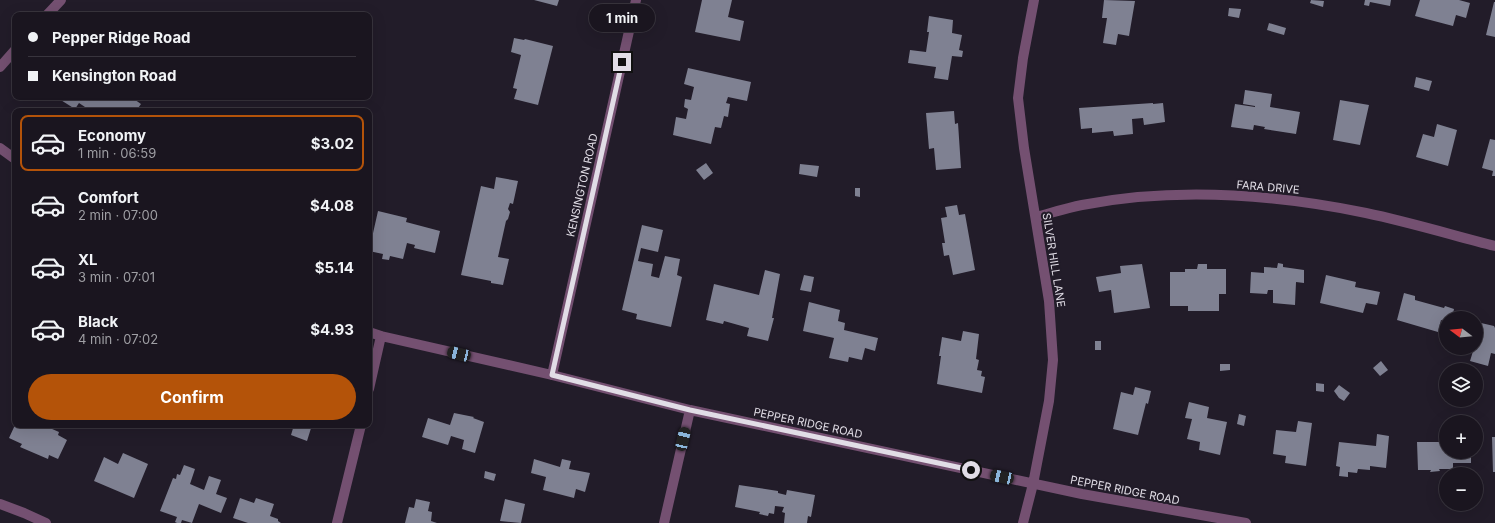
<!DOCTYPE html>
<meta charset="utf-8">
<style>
:root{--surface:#1a151f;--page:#231e28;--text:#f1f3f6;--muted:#9f9fa4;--line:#38343d;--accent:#b45309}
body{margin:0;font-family:Inter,sans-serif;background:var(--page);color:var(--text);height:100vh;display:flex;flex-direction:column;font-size:15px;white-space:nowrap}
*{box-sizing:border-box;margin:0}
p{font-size:13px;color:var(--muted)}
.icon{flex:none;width:22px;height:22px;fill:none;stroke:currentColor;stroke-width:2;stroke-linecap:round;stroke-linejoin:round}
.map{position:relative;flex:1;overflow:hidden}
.sheet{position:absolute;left:12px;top:108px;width:360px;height:320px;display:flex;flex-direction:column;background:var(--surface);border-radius:8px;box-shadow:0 4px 16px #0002,0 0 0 1px var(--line)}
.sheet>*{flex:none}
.banner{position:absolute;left:12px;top:12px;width:360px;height:88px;border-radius:8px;box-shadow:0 4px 16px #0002,0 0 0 1px var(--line);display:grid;align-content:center;height:88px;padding:0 16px;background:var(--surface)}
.needle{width:26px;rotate:286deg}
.controls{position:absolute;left:1439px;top:311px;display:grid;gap:8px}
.controls a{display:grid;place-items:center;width:44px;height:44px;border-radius:50%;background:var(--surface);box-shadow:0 4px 16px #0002,0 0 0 1px var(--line);font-size:20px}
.end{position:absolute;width:18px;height:18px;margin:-9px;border:5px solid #e1dde6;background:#111;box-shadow:0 0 0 2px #111}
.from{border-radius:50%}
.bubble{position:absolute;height:28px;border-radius:14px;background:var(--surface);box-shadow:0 4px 16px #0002,0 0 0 1px var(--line);font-size:13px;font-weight:700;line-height:28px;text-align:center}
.car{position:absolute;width:12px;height:24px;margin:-12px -6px;border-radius:5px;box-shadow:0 0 3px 1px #0007;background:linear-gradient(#222 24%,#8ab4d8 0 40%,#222 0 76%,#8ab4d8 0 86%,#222 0)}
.banner b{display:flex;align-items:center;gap:14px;height:38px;font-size:15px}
.banner b+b{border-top:1px solid var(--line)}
.banner i{width:10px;height:10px;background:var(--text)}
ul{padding:7px 0 0;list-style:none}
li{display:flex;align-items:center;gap:12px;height:56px;margin:0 8px 6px;padding:0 8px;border:2px solid transparent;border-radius:8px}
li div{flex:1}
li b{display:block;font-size:15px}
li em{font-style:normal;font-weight:700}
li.selected{border-color:var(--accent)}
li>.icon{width:36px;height:36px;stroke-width:1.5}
.cta{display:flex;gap:8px;margin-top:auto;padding:8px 16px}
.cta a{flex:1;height:46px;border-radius:24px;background:var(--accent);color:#fff;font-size:16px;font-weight:700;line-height:46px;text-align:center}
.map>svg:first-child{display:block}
</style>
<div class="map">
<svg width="1495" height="523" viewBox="0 0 1495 523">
<rect width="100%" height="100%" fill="#221c29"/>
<path fill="#7f8192" d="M534,0H559L557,6Z
M702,0H732L728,17L744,21L740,41L695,32Z
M1104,0L1135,1L1129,36L1118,34L1116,45L1103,43L1107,18H1102Z
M1311,0L1324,1L1323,7L1310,3Z
M1365,0H1391L1390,6L1370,2L1369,6L1364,5Z
M1420,0H1459L1470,3L1466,18L1456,15L1453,26L1415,16Z
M1494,2H1495V37L1486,35Z
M1229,8L1241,9L1239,18L1228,16Z
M929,16L953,20L952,33L962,35L959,50L963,51L962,57L952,56L948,80L934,78L936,67L908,63L910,50L926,52L929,32H927Z
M1269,23L1286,28L1284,35L1267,30Z
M514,38L524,40L525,39L553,46L538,105L514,99L517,89L513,88L521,55L511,52Z
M688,68L751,82L747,101L728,97L726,103L730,104L728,117L724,116L721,128L715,127L711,144L673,135L676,117L686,119L688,109L684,107L685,99L691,100L694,87L684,84Z
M1416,77L1432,81L1429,91L1414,87Z
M1245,90L1272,94L1270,107L1300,112L1296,134L1264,129L1265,127L1254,125L1253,130L1231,127L1235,104L1255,107V106L1243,104Z
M56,97H131L141,104L136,111H91L79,103L75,109Z
M1340,100L1369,105L1360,145L1333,140Z
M1153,103V104L1163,103L1165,122L1144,125L1143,118L1132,119L1133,134L1114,136L1113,131L1092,133V128L1081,129L1079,108Z
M954,111L955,124L958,123L961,168L936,170L934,148L929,149L926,113Z
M1437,124L1457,130L1448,166L1416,157L1423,134L1434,137Z
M1490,139L1495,140V176H1492L1493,171L1482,168Z
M706,163L713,173L704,180L696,170Z
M800,164L819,166L817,177L799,174Z
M496,177L518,181L513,204L510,203L508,209L510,212L508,219L506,221L498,257L509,259L503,285L491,283V281L461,275L481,186L494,189Z
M855,188H860V197L855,196Z
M957,205L959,215L965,214L975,270L953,275L949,255L944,256L942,243H945L941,218L947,217L945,207Z
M378,211L407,218L406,222L440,231L435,253L414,248L415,245L407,243L403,259L390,256L389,260L382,259L383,254L369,251Z
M642,225L663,230L658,252L641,248L638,261L653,264L651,276L659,278L665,256L680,259L677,275L682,277L671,327L636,319L637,314L622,310Z
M1278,263L1283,264V267L1304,270V283L1296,282L1295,305L1273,303V290H1268L1267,294L1250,293L1251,272L1264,273V267L1277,268Z
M1142,264L1150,308L1114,313L1111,290L1099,292L1096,277L1121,273L1120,266Z
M1198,264H1207V269H1226V294H1219V311H1188V306H1170V272H1185V269H1197Z
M765,270L780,274L772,318H774L768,341L747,336L749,328L724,321L723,324L706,320L714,284L759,295Z
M804,275L814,277L811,292L800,290Z
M1326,275L1356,282L1355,287L1380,292L1377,305L1366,303L1363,313L1320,303Z
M1404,293L1415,296V300L1444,308L1445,306L1454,309L1452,318H1446V322L1441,320L1438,332L1397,320Z
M809,302L840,310L838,321L845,323L844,330L878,338L875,351L865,348L862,360L849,357L848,362L829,358L834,338L803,331Z
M1481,323L1494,326L1495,328V354L1491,353L1488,366L1470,361L1474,348H1476V340Z
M963,331L979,334L976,359L979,360L977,370L982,371L981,376L985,377L982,393L937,384L941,356H939L942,337L961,341Z
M1095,341H1101V350H1095Z
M1381,361L1388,370L1380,376L1373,368Z
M1220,364H1230V370L1220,371Z
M1316,383L1324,384V392L1316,391Z
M1339,385L1350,393L1344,401L1339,398L1334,391Z
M1135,387L1151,391L1148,404L1146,403L1138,435L1113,429L1121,392L1133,395Z
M1189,402L1209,407L1207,418L1227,422L1220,455L1199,450L1200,442L1187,439L1192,419L1185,418Z
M454,413L474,417L473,418L484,422L475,453L462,449L464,440L451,436L448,445L422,437L428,418L450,425Z
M1239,414L1246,416L1244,426L1237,424Z
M1298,421L1312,423L1306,466L1285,463L1286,456L1273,454L1276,430L1296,432Z
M15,425H43L59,432L58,435L67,440L58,459L49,455L48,459L20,447L22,444L9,438Z
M294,425H312L307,441L291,435Z
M1377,434L1389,436L1386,468L1370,466V470L1358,469L1357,473L1348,472V477L1339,476L1340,467L1336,466L1339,442L1376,446Z
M1492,437H1495V472H1493Z
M1417,442H1446V452H1471V463H1453V469H1439L1440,471L1430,472L1431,470H1418Z
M123,453L148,464L134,498L94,481L104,457L118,464Z
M534,459L560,467L562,459L571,461L569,469L590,473L585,492L576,489L574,498L543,490L546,477L531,473Z
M184,465L195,469L190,484L204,490L209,476L221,480L216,494L227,498L221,513L199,504L192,523L182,520L181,523H177L175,522L177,517L160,511L173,478L176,479L177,474L180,475Z
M485,471L496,474L494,481L484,478Z
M739,485L778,491V493L786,495L787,490L815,495L811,517L808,516L807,523H784L785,513L782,512L784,507L775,506L774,514L769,513L768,516L759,514L760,512L735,507Z
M240,498L254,503L256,498L274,504L270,516L278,519V521L281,523H248L233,518Z
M416,499L430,502L428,511L432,512L431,521L437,523H405L409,507L414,508Z
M505,499L525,504L521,523L500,521Z"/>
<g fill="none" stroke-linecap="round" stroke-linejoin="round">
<path stroke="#745071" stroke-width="10" d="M47,15L61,0
M0,67L15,50
M0,148L15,159
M1036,217C1051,213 1067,208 1082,205C1176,187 1273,194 1366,213C1409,222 1452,235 1495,246
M369,332L381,336L552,375L690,410L1082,494L1246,523
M552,375L636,0
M369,389L381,336
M0,504L24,513L46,523
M337,523L361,425
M664,523L690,410
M1023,523L1033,484L1049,401L1053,360L1049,301L1024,148L1018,98L1023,58L1034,0"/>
</g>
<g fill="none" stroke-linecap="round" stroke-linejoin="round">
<path stroke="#e1dde6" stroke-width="5" d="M622,62L552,375L690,410L971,470"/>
</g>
<g text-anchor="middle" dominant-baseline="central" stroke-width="4" stroke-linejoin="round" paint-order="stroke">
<g font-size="11" fill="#e1dde6" stroke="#221c29">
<text transform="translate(582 185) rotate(-77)">KENSINGTON ROAD</text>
<text transform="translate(1268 187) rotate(5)">FARA DRIVE</text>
<text transform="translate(1054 260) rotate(81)">SILVER HILL LANE</text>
<text transform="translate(808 423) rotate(12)">PEPPER RIDGE ROAD</text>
<text transform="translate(1125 490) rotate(11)">PEPPER RIDGE ROAD</text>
</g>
</g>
</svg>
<div class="controls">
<a><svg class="needle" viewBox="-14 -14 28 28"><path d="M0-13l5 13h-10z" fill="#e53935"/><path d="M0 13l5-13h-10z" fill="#9f9fa4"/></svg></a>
<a><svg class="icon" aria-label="layers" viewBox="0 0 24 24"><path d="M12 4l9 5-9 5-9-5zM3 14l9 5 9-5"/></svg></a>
<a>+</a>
<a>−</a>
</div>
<i class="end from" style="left:971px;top:470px"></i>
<i class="end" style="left:622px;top:62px"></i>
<div class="bubble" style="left:589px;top:4px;width:66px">1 min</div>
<i class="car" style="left:459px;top:354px;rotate:283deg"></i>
<i class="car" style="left:683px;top:439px;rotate:13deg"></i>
<i class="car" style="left:1002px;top:477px;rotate:282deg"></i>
<div class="banner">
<b><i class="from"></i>Pepper Ridge Road</b>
<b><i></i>Kensington Road</b>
</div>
<section class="sheet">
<ul>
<li class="selected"><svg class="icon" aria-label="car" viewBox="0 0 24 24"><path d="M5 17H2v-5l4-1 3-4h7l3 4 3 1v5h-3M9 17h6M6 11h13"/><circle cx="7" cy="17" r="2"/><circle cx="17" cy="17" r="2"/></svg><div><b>Economy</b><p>1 min · 06:59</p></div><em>$3.02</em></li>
<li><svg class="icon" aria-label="car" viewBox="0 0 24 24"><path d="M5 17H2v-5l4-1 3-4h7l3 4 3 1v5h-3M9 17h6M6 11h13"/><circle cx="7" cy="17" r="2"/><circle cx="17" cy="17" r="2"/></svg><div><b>Comfort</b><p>2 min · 07:00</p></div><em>$4.08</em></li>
<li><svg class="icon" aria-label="car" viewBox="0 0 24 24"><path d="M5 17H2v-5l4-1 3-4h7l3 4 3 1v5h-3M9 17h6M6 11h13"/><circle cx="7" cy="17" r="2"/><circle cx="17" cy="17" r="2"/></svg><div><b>XL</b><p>3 min · 07:01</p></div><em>$5.14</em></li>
<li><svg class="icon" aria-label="car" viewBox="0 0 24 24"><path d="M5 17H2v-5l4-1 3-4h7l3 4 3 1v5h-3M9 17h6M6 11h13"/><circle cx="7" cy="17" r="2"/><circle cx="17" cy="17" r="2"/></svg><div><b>Black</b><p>4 min · 07:02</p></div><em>$4.93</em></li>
</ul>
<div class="cta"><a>Confirm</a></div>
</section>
</div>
